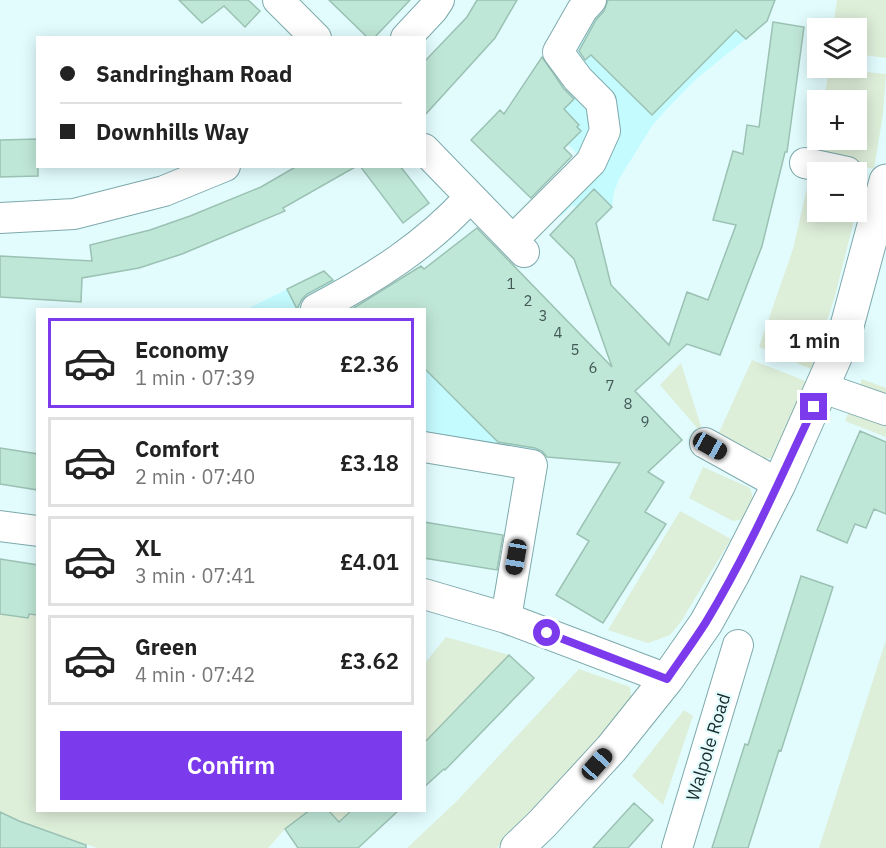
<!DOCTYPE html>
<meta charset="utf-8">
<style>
:root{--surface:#fff;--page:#f2f2f2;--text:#222;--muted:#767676;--line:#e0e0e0;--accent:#7c3aed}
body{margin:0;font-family:"IBM Plex Sans",sans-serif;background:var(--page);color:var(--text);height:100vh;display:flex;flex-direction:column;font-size:22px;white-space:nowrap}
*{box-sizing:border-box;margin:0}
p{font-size:20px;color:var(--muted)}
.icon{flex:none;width:33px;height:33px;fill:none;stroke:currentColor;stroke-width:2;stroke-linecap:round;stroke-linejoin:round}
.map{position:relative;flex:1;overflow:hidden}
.panel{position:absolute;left:36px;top:308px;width:390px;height:504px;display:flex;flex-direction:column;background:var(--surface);border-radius:0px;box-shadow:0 3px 15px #0003}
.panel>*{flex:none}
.top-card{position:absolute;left:36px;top:36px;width:390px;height:132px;border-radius:0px;box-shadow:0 3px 15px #0003;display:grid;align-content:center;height:132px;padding:0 24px;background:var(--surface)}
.fabs{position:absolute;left:807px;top:18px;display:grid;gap:12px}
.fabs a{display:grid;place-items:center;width:60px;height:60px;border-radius:0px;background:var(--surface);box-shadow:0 3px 15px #0003;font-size:30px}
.end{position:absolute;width:27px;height:27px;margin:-14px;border:8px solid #7c3aed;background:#fff;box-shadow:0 0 0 3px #fff}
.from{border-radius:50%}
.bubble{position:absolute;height:42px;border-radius:0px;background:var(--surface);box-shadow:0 3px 15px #0003;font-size:20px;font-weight:600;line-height:42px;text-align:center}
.car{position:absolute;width:18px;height:36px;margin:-18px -9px;border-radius:8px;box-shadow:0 0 4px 2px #0007;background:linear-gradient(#222 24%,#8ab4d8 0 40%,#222 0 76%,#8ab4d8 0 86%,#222 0)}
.top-card b{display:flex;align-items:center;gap:21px;height:57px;font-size:22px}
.top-card b+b{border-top:2px solid var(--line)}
.top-card i{width:15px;height:15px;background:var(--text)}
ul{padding:10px 0 0;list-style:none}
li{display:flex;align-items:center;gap:18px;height:90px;margin:0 12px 9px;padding:0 12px;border:3px solid var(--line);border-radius:0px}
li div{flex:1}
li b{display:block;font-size:22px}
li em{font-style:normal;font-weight:600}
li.active{border-color:var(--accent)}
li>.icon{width:54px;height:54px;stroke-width:1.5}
.button{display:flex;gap:12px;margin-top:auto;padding:12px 24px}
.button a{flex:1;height:69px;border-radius:0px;background:var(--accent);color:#fff;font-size:24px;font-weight:600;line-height:69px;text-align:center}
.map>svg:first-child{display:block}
</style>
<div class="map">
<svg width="886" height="848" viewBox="0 0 886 848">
<rect width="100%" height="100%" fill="#e2fcfe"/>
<path fill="#c4fbff" d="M581,0H775L766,19L758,29L695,80L667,109L652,126L619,179L614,192L612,207L594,226L573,205L560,217L549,205L579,156L519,91Z
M421,266L620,463L510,454L425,441L424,309H247L324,271L359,305Z"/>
<path fill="#ddeed9" d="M837,0H886V58L857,54L856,28H833Z
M829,68L886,74L883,114L874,169L815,156L818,140H856V100H824Z
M810,175L817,177L818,212H856L835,296L811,369L759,347L793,249Z
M857,184L865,186L870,190L857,204V208Z
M752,360L808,382L775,458L757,459L716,439Z
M681,363L704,436L660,385Z
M862,379L886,388V437L845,421Z
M703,467L750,488L753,498L745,519L733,521L689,498Z
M680,511L731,539L680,623L670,635L648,643L608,630Z
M0,614L28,618L29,614L37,615L38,810H310L285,829L268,848H97L22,822L0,812Z
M446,637L509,655L425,743V663Z
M886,640V848H819Z
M579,669L630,687L632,702L497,848H407L457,801Z
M684,710L693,716L663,805L632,776Z
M328,810H352L339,822Z"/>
<path fill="#bfe7d8" stroke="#9bc1b3" stroke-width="1.5" d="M179,0H248L260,11L245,27L224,6L202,23Z
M329,0H410L374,38H368Z
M477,0H517L495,38L424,116V62L467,17Z
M608,0H775L767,21L746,39L736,30L652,115L591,55L585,60L579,51L596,20L604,11Z
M773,22L804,27L787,152H785L762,246L720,355L687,344L635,391L682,440L648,472L664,482L645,512L666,524L603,623L556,595L589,541L577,534L620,463L547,457L542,451L535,448L498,442L424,368V309H352L421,266L424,269L477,228L612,367L574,259L550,235L594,189L612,207L596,223L611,285L669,345L687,292L708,300L736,225L713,220L733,151L743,154L747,125L759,127Z
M542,57L564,89L574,99L564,109L579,125L577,127L581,131L564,148L572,156L531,198L471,140L500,110L504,114Z
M38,139V176L0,177V140Z
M297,166H357L283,208L285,211L182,254L139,268L82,278L81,302L0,297V256L92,261L90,245L150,230L190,216L261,187Z
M360,166H400L429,203L403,223Z
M324,271L333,280L307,294L302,299L297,309L287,289Z
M860,431L886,442V514L874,509L866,528L855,524L847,543L817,530Z
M0,448L38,454V490L0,484Z
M424,522L503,535L497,570L424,558Z
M0,559L38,565V615L29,614L28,618L0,614Z
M801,576L833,587L781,751L779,750L748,848H712L745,744L748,745Z
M509,655L534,678L445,770L444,769L424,787V743Z
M634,803L653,820L628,848H593Z
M310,810H328L339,822L352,810H399L358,848H298L285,829Z
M0,812L19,821L86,845V848H0Z"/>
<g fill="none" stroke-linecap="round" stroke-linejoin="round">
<defs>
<path id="minor" d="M278,0L316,38
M406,38L433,9L439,0
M424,149L524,252
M805,163L847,172
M0,218L74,214L164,191L225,166
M513,240L591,162L605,131L601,102L578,79L558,52L582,10L591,0
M316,309C373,279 427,245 470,197
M823,388L886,410
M705,443L779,484
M424,447L532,465L506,618
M0,526L38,531
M424,594L506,618L667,679
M677,848L738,645"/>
<path id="major" d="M517,848L542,824L611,749L667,679L706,623L733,574L779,484L844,337L886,181"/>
</defs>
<use href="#minor" stroke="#7ea9ac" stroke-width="32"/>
<use href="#major" stroke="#7ea9ac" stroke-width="35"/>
<use href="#minor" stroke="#fff" stroke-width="30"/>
<use href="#major" stroke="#fff" stroke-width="33"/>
</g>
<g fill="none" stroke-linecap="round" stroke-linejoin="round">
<path stroke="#7c3aed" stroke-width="8" d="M547,633L667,679C680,660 694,641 706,622C748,553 780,479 814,407"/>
</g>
<g text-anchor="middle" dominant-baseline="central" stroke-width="4.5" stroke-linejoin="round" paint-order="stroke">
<g font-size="15" fill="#425957">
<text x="511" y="283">1</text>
<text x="528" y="300">2</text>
<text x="543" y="315">3</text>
<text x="558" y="332">4</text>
<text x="575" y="349">5</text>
<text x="593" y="367">6</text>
<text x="610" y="385">7</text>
<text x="628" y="403">8</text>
<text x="645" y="421">9</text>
</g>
<g font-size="18" fill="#192a2c" stroke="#e2fcfe">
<text transform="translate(708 747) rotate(-73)">Walpole Road</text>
</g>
</g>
</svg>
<div class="fabs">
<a><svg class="icon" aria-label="layers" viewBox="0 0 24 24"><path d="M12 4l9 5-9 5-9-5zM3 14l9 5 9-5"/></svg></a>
<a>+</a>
<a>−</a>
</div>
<i class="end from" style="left:547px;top:633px"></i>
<i class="end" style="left:814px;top:407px"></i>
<div class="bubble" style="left:765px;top:320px;width:99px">1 min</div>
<i class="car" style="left:710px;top:446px;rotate:119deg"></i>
<i class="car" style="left:516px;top:557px;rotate:190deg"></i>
<i class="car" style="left:597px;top:764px;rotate:42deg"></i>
<div class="top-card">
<b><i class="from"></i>Sandringham Road</b>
<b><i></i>Downhills Way</b>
</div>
<section class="panel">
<ul>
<li class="active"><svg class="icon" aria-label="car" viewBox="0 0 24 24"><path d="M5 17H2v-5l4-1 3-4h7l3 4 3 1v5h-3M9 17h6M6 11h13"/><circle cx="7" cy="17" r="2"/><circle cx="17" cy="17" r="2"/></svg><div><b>Economy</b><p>1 min · 07:39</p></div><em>£2.36</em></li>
<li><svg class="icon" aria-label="car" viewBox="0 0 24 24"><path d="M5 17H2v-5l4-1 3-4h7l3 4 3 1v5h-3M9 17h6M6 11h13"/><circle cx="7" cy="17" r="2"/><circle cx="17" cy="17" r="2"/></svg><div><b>Comfort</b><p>2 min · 07:40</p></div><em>£3.18</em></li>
<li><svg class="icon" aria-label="car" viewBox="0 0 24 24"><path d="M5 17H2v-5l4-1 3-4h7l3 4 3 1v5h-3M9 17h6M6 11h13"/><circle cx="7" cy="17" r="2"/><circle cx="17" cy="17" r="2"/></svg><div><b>XL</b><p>3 min · 07:41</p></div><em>£4.01</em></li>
<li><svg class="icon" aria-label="car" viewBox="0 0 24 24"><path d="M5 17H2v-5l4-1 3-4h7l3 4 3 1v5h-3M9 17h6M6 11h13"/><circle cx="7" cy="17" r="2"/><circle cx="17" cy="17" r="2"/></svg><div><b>Green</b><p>4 min · 07:42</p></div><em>£3.62</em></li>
</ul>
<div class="button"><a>Confirm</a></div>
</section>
</div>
